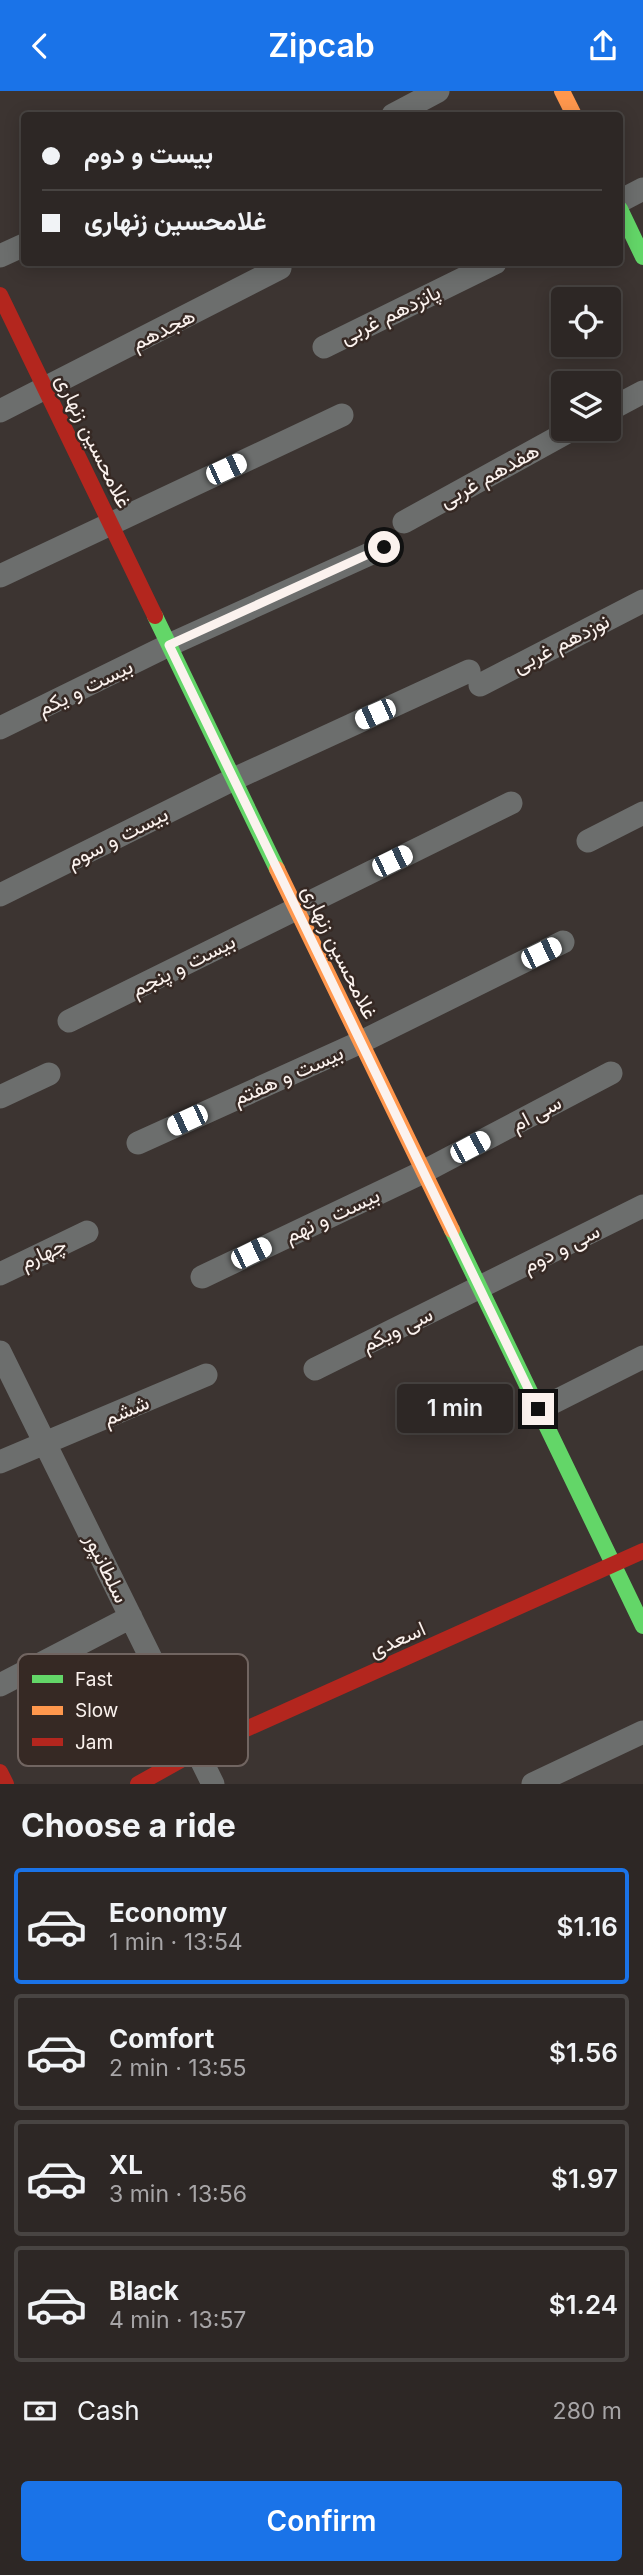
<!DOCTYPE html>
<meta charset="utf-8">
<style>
:root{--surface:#2d2725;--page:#352f2d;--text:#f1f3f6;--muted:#a7a5a7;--line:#484442;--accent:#1a73e8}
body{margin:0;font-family:Inter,Vazirmatn,sans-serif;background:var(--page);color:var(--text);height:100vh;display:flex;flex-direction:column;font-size:26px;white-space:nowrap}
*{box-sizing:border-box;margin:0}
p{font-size:23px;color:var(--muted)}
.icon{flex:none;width:38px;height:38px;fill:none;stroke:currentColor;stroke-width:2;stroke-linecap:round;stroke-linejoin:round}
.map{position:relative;height:1693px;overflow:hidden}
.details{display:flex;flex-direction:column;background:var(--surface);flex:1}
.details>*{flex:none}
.top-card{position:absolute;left:21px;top:21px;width:602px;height:154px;border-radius:7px;box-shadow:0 4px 18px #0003,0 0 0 2px var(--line);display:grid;align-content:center;height:154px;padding:0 21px;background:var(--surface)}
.tools{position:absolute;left:551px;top:196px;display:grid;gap:14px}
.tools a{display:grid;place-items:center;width:70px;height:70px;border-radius:7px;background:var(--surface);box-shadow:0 4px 18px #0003,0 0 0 2px var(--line);font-size:35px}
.end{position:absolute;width:32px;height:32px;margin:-16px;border:9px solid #fbf2ee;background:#111;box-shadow:0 0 0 4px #111}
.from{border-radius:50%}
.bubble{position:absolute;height:49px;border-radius:7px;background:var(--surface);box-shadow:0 4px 18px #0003,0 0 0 2px var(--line);font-size:23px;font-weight:600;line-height:49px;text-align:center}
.car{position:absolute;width:21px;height:42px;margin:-21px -10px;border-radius:9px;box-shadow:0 0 5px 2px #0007;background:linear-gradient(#fff 24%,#345 0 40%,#fff 0 76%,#345 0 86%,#fff 0)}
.top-card b{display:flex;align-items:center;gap:24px;height:66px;font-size:26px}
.top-card b+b{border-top:2px solid var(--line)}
.top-card i{width:18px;height:18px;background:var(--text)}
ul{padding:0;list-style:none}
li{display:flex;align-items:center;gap:21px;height:116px;margin:0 14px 10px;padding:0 7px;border:4px solid var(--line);border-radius:7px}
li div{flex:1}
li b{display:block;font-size:26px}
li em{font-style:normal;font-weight:600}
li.current{border-color:var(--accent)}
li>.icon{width:63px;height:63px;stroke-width:1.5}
h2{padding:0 21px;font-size:32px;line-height:84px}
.pay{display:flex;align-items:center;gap:18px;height:77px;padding:0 21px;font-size:26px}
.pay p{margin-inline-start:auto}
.button{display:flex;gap:14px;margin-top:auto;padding:14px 21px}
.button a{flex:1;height:80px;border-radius:7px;background:var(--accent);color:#fff;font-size:28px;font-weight:600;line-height:80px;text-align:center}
header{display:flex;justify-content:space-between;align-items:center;height:91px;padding:0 21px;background:var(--accent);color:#fff;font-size:32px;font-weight:600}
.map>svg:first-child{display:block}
</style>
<header><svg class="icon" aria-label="back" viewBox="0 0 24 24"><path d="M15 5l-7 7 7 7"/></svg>Zipcab<svg class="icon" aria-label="share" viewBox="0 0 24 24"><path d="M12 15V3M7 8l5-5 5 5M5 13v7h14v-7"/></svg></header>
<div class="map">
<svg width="643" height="1693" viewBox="0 0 643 1693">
<rect width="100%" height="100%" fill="#3c3431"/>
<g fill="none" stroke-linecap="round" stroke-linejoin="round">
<path stroke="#6c6e6d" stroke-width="23" d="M393,24L438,0
M620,110L643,98
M0,165L24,154
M324,256L495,172
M609,319L643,301
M0,320L280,177
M404,431L573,338
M0,485L342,324
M480,594L643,510
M0,637L169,554L385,456
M588,750L643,722
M0,804L234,688L469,580
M69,930L511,712
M0,1006L49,983
M138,1052L361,951L563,851
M0,1183L87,1141
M202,1186L423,1081L611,982
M0,1261L213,1693
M315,1278L643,1115
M538,1319L643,1266
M0,1371L206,1284
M0,1594L131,1526
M533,1693L643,1641"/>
<path stroke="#63d668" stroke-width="16" d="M620,118L643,166
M155,525L277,778
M452,1139L643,1535"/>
<path stroke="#ff974d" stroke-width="16" d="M562,0L574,24
M277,778L452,1139"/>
<path stroke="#b3261e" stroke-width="16" d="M0,204L155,525
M0,1681L6,1693
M138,1693L197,1660L643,1460"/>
</g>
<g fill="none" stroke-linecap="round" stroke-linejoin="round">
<path stroke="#fbf2ee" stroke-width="9" d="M384,456L169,554L538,1318"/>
</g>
<g text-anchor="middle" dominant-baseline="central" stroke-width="5" stroke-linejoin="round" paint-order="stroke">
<g font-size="21" fill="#fbf2ee" stroke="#362924">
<text transform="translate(390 223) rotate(-26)">پانزدهم غربی</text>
<text transform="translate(163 238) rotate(-27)">هجدهم</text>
<text transform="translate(94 350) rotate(64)">غلامحسین زنهاری</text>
<text transform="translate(489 384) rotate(-29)">هفدهم غربی</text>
<text transform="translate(561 552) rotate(-27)">نوزدهم غربی</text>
<text transform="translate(85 596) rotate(-26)">بیست و یکم</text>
<text transform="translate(117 746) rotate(-27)">بیست و سوم</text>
<text transform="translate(340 861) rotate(64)">غلامحسین زنهاری</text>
<text transform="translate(183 874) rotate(-27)">بیست و پنجم</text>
<text transform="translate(288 984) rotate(-24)">بیست و هفتم</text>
<text transform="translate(536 1022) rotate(-28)">سی ام</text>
<text transform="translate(332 1124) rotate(-25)">بیست و نهم</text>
<text transform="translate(561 1157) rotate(-27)">سی و دوم</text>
<text transform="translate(43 1162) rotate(-25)">چهارم</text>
<text transform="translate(397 1238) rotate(-26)">سی ویکم</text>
<text transform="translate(126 1319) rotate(-23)">ششم</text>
<text transform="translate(107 1477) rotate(64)">سلطانپور</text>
<text transform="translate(397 1548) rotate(-24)">اسعدی</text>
</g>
</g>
<rect x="18" y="1563" width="230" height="112" rx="10" fill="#362924" stroke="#716561" stroke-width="2"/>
<rect x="32" y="1584" width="31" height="8" fill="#63d668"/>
<rect x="32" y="1615" width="31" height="9" fill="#ff974d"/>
<rect x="32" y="1647" width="31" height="8" fill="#b3261e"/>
<g font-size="19" fill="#fbf2ee">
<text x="75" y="1595">Fast</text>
<text x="75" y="1626">Slow</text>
<text x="75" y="1658">Jam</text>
</g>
</svg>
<div class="tools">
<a><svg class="icon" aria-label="locate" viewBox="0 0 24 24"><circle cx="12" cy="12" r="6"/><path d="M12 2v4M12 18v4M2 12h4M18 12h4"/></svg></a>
<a><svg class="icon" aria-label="layers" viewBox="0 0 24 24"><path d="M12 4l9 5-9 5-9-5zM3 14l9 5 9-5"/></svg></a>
</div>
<i class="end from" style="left:384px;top:456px"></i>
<i class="end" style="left:538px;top:1318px"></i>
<div class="bubble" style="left:397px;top:1293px;width:116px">1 min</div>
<i class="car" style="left:226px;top:378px;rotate:65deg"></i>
<i class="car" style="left:375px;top:623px;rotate:246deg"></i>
<i class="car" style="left:392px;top:770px;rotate:64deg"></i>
<i class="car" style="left:541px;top:862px;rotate:64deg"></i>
<i class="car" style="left:187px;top:1029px;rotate:245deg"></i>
<i class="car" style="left:470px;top:1056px;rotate:62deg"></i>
<i class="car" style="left:251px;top:1162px;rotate:64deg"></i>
<div class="top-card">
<b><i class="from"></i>بیست و دوم</b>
<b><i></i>غلامحسین زنهاری</b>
</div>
</div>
<section class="details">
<h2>Choose a ride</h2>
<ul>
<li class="current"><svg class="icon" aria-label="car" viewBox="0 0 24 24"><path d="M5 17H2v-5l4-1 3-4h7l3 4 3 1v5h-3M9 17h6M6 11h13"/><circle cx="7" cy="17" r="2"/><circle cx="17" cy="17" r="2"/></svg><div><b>Economy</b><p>1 min · 13:54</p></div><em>$1.16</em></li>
<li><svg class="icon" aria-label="car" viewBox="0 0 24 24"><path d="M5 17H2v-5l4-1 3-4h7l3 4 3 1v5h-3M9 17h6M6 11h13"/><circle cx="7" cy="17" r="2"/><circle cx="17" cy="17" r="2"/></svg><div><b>Comfort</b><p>2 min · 13:55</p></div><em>$1.56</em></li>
<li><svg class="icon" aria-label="car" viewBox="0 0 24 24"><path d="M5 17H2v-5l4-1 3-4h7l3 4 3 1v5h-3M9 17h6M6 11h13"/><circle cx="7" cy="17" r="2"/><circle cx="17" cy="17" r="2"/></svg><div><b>XL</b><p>3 min · 13:56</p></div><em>$1.97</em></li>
<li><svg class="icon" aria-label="car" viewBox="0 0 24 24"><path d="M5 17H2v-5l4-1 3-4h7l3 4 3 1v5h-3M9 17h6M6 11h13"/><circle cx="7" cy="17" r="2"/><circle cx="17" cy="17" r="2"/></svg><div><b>Black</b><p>4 min · 13:57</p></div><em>$1.24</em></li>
</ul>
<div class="pay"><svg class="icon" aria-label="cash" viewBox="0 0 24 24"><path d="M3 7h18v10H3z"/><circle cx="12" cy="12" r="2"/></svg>Cash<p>280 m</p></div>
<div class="button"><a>Confirm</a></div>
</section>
